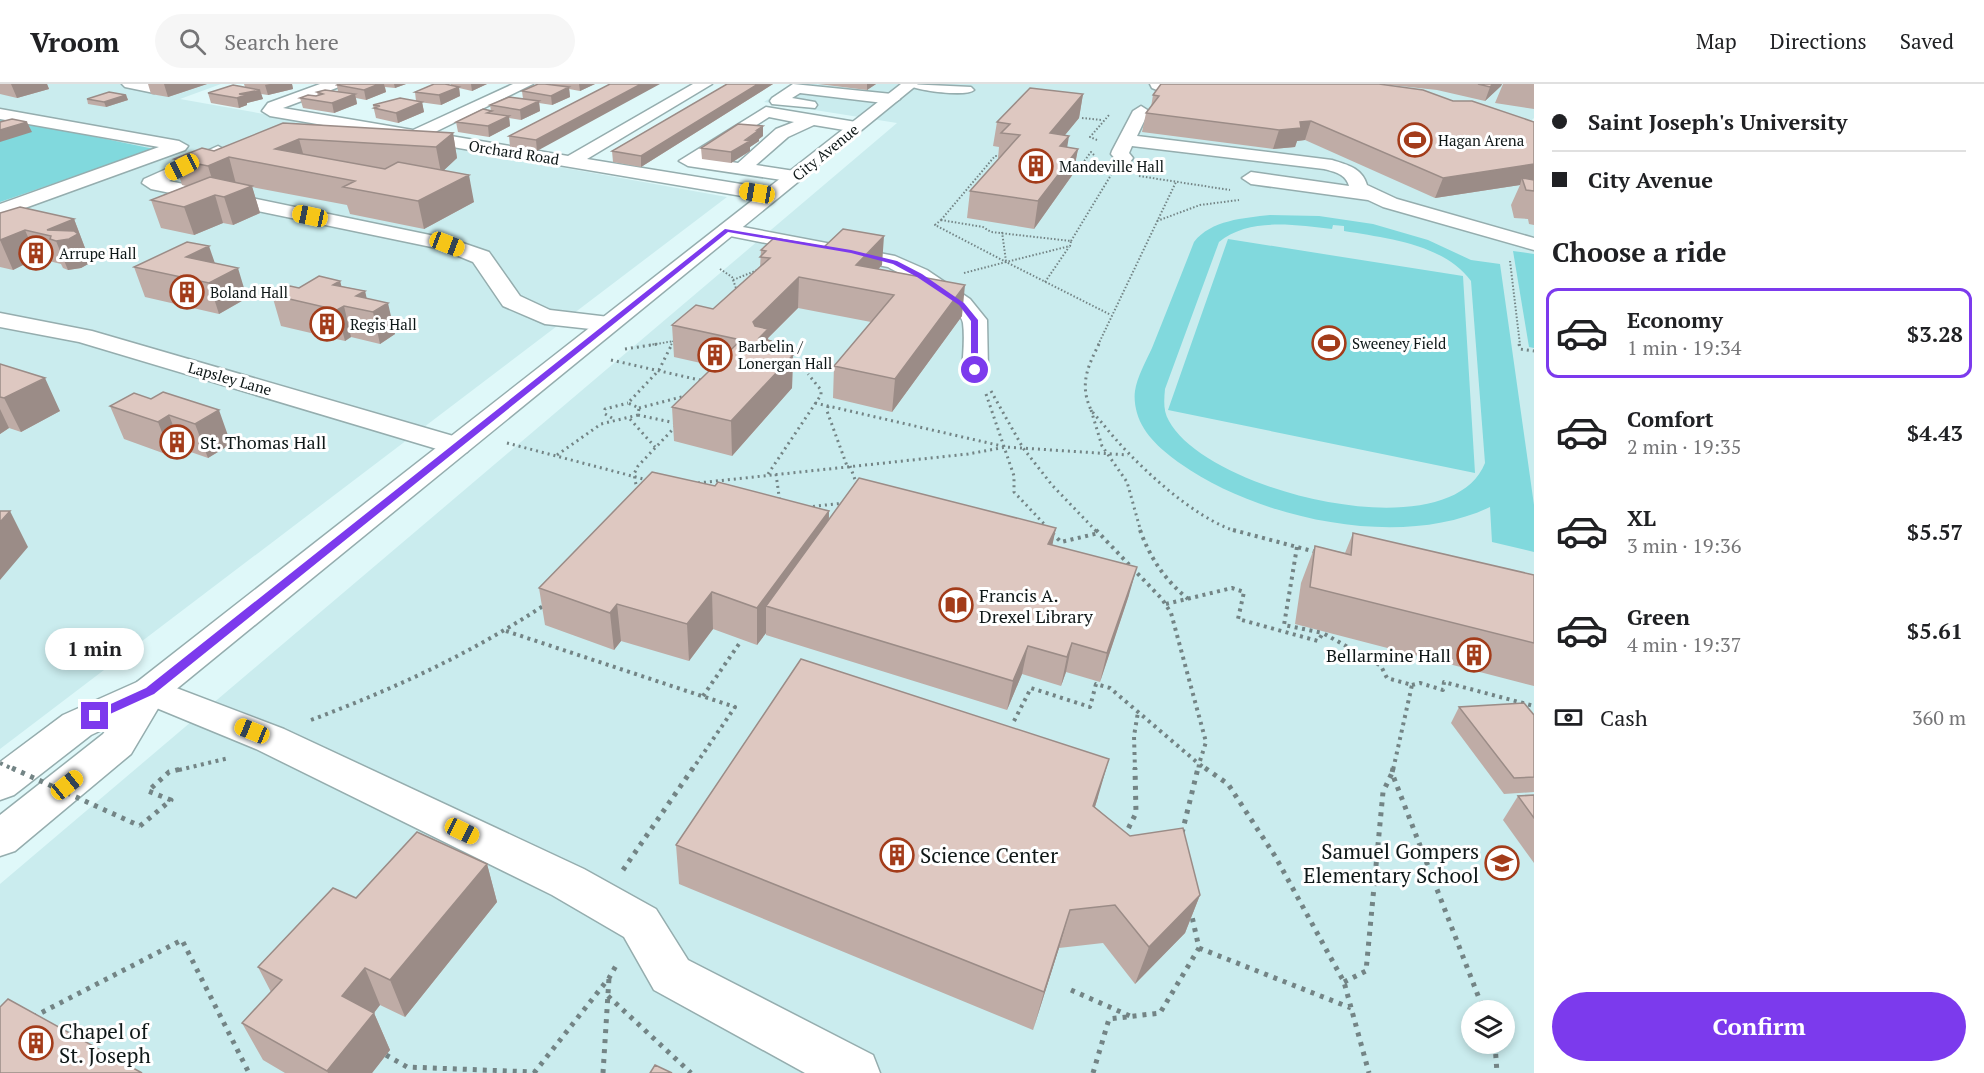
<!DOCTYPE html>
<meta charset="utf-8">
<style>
:root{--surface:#fff;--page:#f6f6f6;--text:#202124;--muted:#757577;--line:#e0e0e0;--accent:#7c3aed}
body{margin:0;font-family:"PT Serif",serif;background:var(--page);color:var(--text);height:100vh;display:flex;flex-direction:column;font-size:22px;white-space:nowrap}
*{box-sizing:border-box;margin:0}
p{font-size:20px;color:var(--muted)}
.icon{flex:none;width:33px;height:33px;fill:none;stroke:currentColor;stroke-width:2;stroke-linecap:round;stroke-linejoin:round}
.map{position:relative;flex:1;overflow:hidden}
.panel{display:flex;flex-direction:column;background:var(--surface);width:450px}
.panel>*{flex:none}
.guide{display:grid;align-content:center;height:132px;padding:0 18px;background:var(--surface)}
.fabs{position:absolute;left:1461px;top:916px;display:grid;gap:12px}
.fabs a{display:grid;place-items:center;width:54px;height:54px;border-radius:50%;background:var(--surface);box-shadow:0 3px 9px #0003;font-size:30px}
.end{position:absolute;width:27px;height:27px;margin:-14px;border:8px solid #7c3aed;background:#fff;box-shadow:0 0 0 3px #fff}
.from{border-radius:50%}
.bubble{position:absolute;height:42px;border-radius:21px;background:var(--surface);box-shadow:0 3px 9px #0003;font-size:20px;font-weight:700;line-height:42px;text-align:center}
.car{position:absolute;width:18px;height:36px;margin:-18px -9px;border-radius:8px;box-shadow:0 0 4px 2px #0007;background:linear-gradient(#f5c518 24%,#345 0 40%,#f5c518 0 76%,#345 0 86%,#f5c518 0)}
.guide b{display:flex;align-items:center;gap:21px;height:57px;font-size:22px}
.guide b+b{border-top:2px solid var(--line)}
.guide i{width:15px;height:15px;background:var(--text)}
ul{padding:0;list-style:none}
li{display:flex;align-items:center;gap:18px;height:90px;margin:0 12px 9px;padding:0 6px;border:3px solid transparent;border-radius:12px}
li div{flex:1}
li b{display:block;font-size:22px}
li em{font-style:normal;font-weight:700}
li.selected{border-color:var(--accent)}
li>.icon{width:54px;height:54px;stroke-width:1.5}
h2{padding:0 18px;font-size:27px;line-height:72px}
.pay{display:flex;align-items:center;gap:15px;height:66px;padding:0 18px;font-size:22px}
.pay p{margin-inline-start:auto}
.cta{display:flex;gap:12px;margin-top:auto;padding:12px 18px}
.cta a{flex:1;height:69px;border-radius:36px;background:var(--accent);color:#fff;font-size:24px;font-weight:700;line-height:69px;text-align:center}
header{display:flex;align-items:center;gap:36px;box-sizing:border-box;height:84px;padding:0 30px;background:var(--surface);border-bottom:2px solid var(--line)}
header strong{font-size:28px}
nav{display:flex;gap:33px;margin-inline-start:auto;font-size:21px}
.search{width:420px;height:54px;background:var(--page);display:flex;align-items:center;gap:15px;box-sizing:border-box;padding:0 21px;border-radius:33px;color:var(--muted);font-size:22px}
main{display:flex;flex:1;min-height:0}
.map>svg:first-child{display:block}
</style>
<header>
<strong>Vroom</strong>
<div class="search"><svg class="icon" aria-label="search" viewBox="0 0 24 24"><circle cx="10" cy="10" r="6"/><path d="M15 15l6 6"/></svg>Search here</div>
<nav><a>Map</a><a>Directions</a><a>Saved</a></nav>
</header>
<main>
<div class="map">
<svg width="1534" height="989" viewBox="0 0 1534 989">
<rect width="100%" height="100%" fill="#dff8f9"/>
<path fill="#caecee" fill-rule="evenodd" d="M0,0H221L180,15L727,113L0,665Z
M791,0H1534V34L1521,46L1534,50V989H0V800L897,39L764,18ZM1472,927H1504V960H1472Z"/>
<path fill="#81d9dd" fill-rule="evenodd" d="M0,33L154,65L0,118Z
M1270,131L1319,132L1373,140L1428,156L1471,176L1500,180L1534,421V468L1492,458L1490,423C1401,466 1259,435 1181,380C1164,368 1143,351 1137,329C1135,322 1134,314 1135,307C1137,293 1146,277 1152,264C1166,229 1180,194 1194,158C1211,136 1244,134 1270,131ZM1333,141L1344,142V147C1386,154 1444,160 1471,197L1485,379C1450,468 1207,408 1169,337C1163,327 1164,316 1165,305L1219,158C1249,133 1295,141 1332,145Z
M1228,155L1463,192L1475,389L1168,326Z
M1513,167L1534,170V264L1529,263Z"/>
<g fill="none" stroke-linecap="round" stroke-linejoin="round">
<defs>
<path id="minor" d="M122,0H175L154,9L125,3Z
M320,0H342L339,3L283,24L413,46L513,0H533L433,49L568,72L693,0H712L587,75L771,105L781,111L771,117L270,32L262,27L268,19Z
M793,0L892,10L900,15L892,20L800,9L792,14L815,18L817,21L815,24L772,20L770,17L772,14Z
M907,0L971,3L974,6C967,13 914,7 907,0Z
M1150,0H1166L1157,6L1152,4Z
M1141,22L1149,27L1137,52L1332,76C1348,81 1362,84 1367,101L1397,115L1534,154V166L1383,123L1368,116L1251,100L1242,94L1251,88L1349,102C1346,90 1335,88 1324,85L1132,62L1129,69L1133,74L1130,78H1118L1111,70L1112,67L1133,27Z
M766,23L856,38L864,43L856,48L814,41L788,53L756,81L801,88L804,92L801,96L795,98L688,82L679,77ZM769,33L794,38L776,45L738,79L705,74Z
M0,25L179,57L188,62L185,66L0,133V120L159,63L0,35Z
M218,62L227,67L224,71L169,97L454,156L489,168L520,212L550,226L609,233L617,235L621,240L617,245L609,247L545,240L503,222L473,178L441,165L151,105L142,99L144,95Z
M727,140L895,172L927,186L970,215L987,236L988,287L984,292L975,295L966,292L962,287C963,272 965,254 963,239C961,221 904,192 888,183L720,150L717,146L720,142Z
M0,229L92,247L467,356L471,362L467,368L457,370L447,368L79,258L0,243Z
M150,594L284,645L584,785L656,825L688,876L873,971L880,989H805L654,906L624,853L552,811L256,665L137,616L131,607L137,598Z"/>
<path id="highway" d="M901,0H918L163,616L131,670L15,767L0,772V731L103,650L108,643L91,651L14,711L0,716V678L63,631L137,598Z"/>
</defs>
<use href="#minor" stroke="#95adae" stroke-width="3"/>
<use href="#highway" stroke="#95adae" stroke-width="3"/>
<path stroke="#738485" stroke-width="2" stroke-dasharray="1.5 2" stroke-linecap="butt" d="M1082,34L1102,36
M1097,56L1090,53L1109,31
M1094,71L1091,68L1079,84L1101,87
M1139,92L1230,106
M941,136L983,143L991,148L1071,157L1070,162L1006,178L935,141Z
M941,136L995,72H999
M1157,137L1200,121L1239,116
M1002,148L1006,177
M1071,157L1111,91
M1510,177L1520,261
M720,185L732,193L737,207
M964,189L1006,178L1111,231
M733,196L760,185
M1045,198L1069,163
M649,261L675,257
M671,261L673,257
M1098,261L1176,98"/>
<path stroke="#738485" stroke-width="3" stroke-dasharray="2 4" stroke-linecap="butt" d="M1099,260C1089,280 1080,298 1089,321C1091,328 1098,334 1103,340C1131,376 1194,436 1239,448
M1519,260L1520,265L1534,267
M625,265L658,260
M611,276L704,297
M991,307L1023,364L1052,401L1097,448
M986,310L1014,392V408L1047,443
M815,319L1006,363L1128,371
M828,322L827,327L847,382
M639,324L685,312
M1091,326L1102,362L1127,398L1141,448
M638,331L675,339
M612,334L605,330V325L628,319
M630,335L655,363
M507,359L647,396
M557,371L601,340L638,331L639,324L628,319L659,286L672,260
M850,382L857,401
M768,390L821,311V306L808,290
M776,390L780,419
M698,399L968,370L1006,363
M637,406L634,390L638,382L675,343
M807,423L845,419"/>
<path stroke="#738485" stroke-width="4" stroke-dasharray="3 4.5" stroke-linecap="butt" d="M1096,446L1162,515L1171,529L1206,658L1199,680L1207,686
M1140,446C1150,474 1165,496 1188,515
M1233,446L1316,468
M1052,449L1061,458L1099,449
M1297,463L1284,541L1323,549
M1166,520L1232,504L1244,508L1238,535L1318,557L1323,549L1381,582L1387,594L1412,601L1393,686
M506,547L735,623L692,686
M1412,601L1420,599L1443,606L1444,598L1534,622
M703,612L739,560
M311,636C394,605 472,569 546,520
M1014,637L1031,604L1090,623L1096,600L1110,604L1199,680L1198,686
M179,686L229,674
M1135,686L1134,652L1138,628"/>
<path stroke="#738485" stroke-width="5" stroke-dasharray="4 6" stroke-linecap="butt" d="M1205,684L1228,700L1275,772L1344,898L1369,989
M1393,684L1392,689L1484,927
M140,742L171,716L148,707L169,688L185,684
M1182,749L1198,684
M1124,753L1136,729L1135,684
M623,786L693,684
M1199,864L1351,924
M1344,898L1366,887L1383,708L1392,689
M1071,906L1130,932
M608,912L691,989
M33,933L182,856L249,989
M1495,960L1497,989
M386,971L407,983L534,988
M534,989L609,894L618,878
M603,989L609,894
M1093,989L1109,935L1160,929L1199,864L1191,828"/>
<use href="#minor" fill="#fff" fill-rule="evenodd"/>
<use href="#highway" fill="#fff" fill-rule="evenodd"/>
<path stroke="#738485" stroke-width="4" stroke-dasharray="3 4.5" stroke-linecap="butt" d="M0,679L15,686"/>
<path stroke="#738485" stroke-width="5" stroke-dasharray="4 6" stroke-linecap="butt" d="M12,684L140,742"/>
</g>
<path fill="#bfaca6" d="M0,0H47L49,5L17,14L0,10Z
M148,0H207L168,13L151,10Z
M244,0H292L293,5L268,11L261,10L263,15L247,19V21L239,24L211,19L208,9L245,3Z
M339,0H406L395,4L385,3L386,8L366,16L356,14L357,20L334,29L303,24L300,14L316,12H318L317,8H338L337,1Z
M451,0H487L472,7L459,4L460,12L441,21L419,18H422L424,28L398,39L376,34L373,21L416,17L415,8L451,1Z
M552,0H595L580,7L569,5L570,13L552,21L539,19L540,27L521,36L509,34L510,42L489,53L458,48L456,38L491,27L490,21L523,15L522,7L552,1Z
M610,0L537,67L510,63L509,52Z
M727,0H773L641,83L613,78L612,67Z
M818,0H876L867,6Z
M1161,0H1502L1501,2L1485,17L1437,6L1381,0L1453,17L1534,38V141L1529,140L1528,135L1514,134L1511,121L1520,101L1435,114L1305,56L1297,57L1295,63L1273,65L1142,48L1146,29L1151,23L1153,11Z
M1503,0H1534V25L1495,19Z
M1083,10L1079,34L1065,51L1067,63L1078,65L1073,90L1034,145L967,134L970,107L999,74H998L999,63L993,62L997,38Z
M126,11L128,16L106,23L88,20L87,15Z
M283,39L453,49L457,74L444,86L474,118L424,145L350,130L347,121L252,103L260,129L233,141L223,139L194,151L161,144L151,116L186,102L182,101L174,75L214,67Z
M763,52L759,55V57L750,63V67L731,79L702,75L701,64Z
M0,129L74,135L85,164H84L90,179L81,184L68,186L63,184L61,180L37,174L13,186L0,183Z
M761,166L882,181L878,185L962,232L892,328L833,314L834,282L871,238L798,224L768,254L771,266L793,271L792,304L732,372L674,357L672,323L714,282L674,273L672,241L713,225L760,184Z
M215,179L247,214L219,230L145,213L134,183Z
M340,197L341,202L365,207L366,215L395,250L380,260L351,253L345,257L281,242L272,211L299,204Z
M0,280L60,327L21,348L9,344L0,350Z
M151,315L231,360L208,374L182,365L171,372L124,355L110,322Z
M829,427V436L1056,444L1052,461L1129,511L1100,598L1066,588L1061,602L1022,590L1007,626L766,551V549L757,561L713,545L689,577L621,557L614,566L545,541L539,504Z
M1353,449L1534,491V602L1295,540L1301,499L1315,462L1345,469Z
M1459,623L1534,631V708L1504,710L1451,639Z
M1534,711V779L1503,736L1518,712Z
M1098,713L1095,723L1200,811L1185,849L1135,900L1103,859L1059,864L1033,946L679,800L676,761Z
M487,780L497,818L405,933L380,921L374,929L390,966L372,989H285L263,976L242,939L271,908L258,883L356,814Z"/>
<path fill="#9b8c87" d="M11,0H47L49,5L17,14Z
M164,0H207L168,13Z
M270,0H292L293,5L268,11L265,1Z
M379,0H384L386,8L366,16L364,6Z
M394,0H406L395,4Z
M471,0H487L472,7Z
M579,0H595L580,7Z
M641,0H660L537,67L536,56Z
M758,0H773L641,83V72Z
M867,0H876L867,6Z
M1493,0H1502L1501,2L1485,17L1490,3Z
M459,3L460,12L441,21L439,11Z
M569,3L570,13L552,21L551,12Z
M260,6L263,15L247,19V21L239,24L237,14L239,10Z
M355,10L357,20L334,29L332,19Z
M1083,10L1079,34L1046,74L1050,49Z
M126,11L128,16L106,23L104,18Z
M539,17L540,27L521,36L520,26Z
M422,18L424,28L398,39L396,29Z
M509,32L510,42L489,53L488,42Z
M1311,37L1305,56L1297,57L1295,63L1273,65L1279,46L1300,38Z
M27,38L32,48L0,58V46Z
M763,42V52L759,55V57L750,63V67L731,79V68Z
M453,49L457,74L441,89L436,63Z
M1069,52L1065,77L1060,62Z
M299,55L306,80L275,65Z
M1078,65L1073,90L1034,145L1038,117Z
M229,73L236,100L216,108L208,82Z
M1534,80V99L1522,94L1520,101L1435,114L1443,94Z
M469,91L474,118L424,145L418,117Z
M252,102L260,129L233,141L224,113Z
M215,111L223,139L194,151L184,123Z
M74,135L85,164H84L90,179L81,184L68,186L56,157L47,146Z
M25,146L37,174L13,186L0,156Z
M884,152L882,181L860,205L856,181Z
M209,162L219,191L186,173Z
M238,184L247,214L219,230L209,199Z
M799,193L798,224L768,254V260L771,257V289L753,238Z
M340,197L347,222H344L351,253L345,257L337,226L333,201Z
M965,201L962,232L892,328L895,295Z
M365,207L370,228L356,212Z
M388,219L395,250L380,260L373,228Z
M793,271L792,304L732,372L731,337Z
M45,294L60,327L21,348L4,314Z
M0,325L9,344L0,350Z
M219,326L231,360L208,374L195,340Z
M169,331L182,365L171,372L158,338Z
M10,427L28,463L0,496V438Z
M829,427L828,463L766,522V549L757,561V524Z
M1056,444L1050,472L1048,460Z
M1137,483L1129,511L1100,598L1107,569Z
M712,508L713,545L689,577L687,540Z
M617,520L621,557L614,566L610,529Z
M1072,559L1066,588L1061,602L1067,573Z
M1028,562L1022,590L1007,626L1013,597Z
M1109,675L1098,713L1083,760L1093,722Z
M487,780L497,818L405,933L390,896Z
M1200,811L1185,849L1135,900L1149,863Z
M1070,826L1059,864L1033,946L1044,908Z
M365,884L380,921L358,949L342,912Z
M374,929L390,966L372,989H328L327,987Z"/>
<path fill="#dec8c1" stroke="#9b8c87" stroke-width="1.5" d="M339,0H379L364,6L337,1Z
M434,0H445L459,3L439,11L415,8Z
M538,0H545L569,3L551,12L522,7Z
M610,0H641L536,56L509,52Z
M727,0H758L641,72L612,67Z
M1161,0H1379L1423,6L1453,17H1472L1534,38V80L1443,94L1311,37L1300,38L1301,44L1279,46L1146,29L1159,12L1153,11Z
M1478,0H1493L1490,3Z
M233,1L260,6L239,10L245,11L237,14L208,9Z
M1030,4L1083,10L1050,49L1069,52L1060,62L1078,65L1038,117L970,107L1020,51L1001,49L1010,40L997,38Z
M325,6L355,10L332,19L300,14L308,11L316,12L323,10L317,8Z
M109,8L126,11L104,18L87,15Z
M509,13L539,17L520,26L490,21Z
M400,14L422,18L396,29L374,24L380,22L373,21Z
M483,25L492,27L487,29L509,32L488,42L456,38Z
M12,35L27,38L0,46V38Z
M283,39L453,49L436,63L299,55L275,65L385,85L398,78L469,91L418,117L343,103L355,97L229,73L208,82L174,75L202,64L214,67Z
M738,40L763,42L757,46H759L745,56L750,57L731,68L701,64Z
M210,93L252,102L224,113L215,111L184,123L151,116Z
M1522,94L1534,96V107L1526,106Z
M20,123L74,135L47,146L74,147L78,150L69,155L56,157L50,155L51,152L25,146L0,156V129Z
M843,145L884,152L856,181L965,201L895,295L834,282L894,211L799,193L753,238L755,242L768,245L759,254L771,257L764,265L793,271L731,337L672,323L741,256L672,241L696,221L713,225L770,174L760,173L766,167L761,166L774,154L824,163Z
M187,158L209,162L186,173L238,184L209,199L134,183Z
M319,192L340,197L333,201L365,207L356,212L388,219L373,228L344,222L337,226L272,211L290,202L299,204Z
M0,280L45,294L4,314L0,313Z
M163,308L219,326L195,340L169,331L158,338L110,322L134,309L151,315Z
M652,388L715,402L718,398L829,427L757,524L712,508L687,540L617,520L610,529L539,504Z
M859,394L1056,444L1048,460L1137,483L1107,569L1072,559L1067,573L1028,562L1013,597L766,522Z
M0,427H10L0,438Z
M1353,449L1534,491V559L1310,503L1315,462L1351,471Z
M801,575L1109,675L1093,722L1130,752L1183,744L1200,811L1149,863L1115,821L1070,826L1044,908L676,761Z
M1524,619L1534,631V693L1514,694L1459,623Z
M1534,711V734L1518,712Z
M417,748L487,780L390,896L365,884L342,912L374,929L327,987L242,939L282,896L258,883L333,804L356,814Z
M8,915L142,989H0V923Z
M655,981L672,989H650Z"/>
<path fill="#7c3aed" d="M725,145L851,166L897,177L922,190L964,219L978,236V286L975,289L971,286V237L959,221L917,193L893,180L851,169L728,148L154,610L99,635H91V629L146,604Z"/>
<defs>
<symbol id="stadium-ring" viewBox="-11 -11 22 22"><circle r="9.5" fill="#fff" stroke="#a33c1a" stroke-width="1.5"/><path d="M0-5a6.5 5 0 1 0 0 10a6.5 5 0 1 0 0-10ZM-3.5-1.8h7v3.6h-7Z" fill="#a33c1a"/></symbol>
<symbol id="building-ring" viewBox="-11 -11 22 22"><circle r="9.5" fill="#fff" stroke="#a33c1a" stroke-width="1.5"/><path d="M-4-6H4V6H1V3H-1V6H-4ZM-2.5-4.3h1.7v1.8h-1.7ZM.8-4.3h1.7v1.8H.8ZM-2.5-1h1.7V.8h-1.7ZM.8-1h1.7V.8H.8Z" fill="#a33c1a"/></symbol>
<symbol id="library-ring" viewBox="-11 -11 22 22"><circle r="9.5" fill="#fff" stroke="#a33c1a" stroke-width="1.5"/><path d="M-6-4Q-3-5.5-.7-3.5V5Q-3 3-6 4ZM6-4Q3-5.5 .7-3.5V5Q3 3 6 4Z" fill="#a33c1a"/></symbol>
<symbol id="school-ring" viewBox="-11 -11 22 22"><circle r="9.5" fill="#fff" stroke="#a33c1a" stroke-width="1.5"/><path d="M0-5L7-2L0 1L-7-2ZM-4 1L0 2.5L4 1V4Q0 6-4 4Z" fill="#a33c1a"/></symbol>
</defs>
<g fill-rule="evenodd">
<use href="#stadium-ring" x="1396" y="37" width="38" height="38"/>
<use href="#building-ring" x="1017" y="63" width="38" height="38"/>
<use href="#building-ring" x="17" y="150" width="38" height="38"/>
<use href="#building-ring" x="168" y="189" width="38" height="38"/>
<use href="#building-ring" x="308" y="221" width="38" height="38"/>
<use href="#stadium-ring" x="1310" y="240" width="38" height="38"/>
<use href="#building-ring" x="696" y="252" width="38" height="38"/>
<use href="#building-ring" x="158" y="339" width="38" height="38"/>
<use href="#library-ring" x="937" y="502" width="38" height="38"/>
<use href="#building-ring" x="1455" y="552" width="38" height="38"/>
<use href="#building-ring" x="878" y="752" width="38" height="38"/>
<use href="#school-ring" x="1483" y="760" width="38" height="38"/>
<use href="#building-ring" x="17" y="940" width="38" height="38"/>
</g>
<g text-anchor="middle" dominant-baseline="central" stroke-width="6" stroke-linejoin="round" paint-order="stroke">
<g font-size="15" fill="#0e1717" stroke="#fff" text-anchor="start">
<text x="1438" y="56">Hagan Arena</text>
<text x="1059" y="82">Mandeville Hall</text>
<text x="59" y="169">Arrupe Hall</text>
<text x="210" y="208">Boland Hall</text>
<text x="350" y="240">Regis Hall</text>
<text x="1352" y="259">Sweeney Field</text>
<text x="738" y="262">Barbelin /<tspan x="738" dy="17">Lonergan Hall</tspan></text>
</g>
<g font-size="15" fill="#0e1717" stroke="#fff">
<text transform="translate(514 68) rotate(9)">Orchard Road</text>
<text transform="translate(825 68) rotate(-39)">City Avenue</text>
<text transform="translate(230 294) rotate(16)">Lapsley Lane</text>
</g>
<g font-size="18" fill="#0e1717" stroke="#fff" text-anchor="start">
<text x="200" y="358">St. Thomas Hall</text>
<text x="979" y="511">Francis A.<tspan x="979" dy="21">Drexel Library</tspan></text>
<text x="1451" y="571" text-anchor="end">Bellarmine Hall</text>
</g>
<g font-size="21" fill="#0e1717" stroke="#fff" text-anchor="start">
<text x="1479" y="767" text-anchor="end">Samuel Gompers<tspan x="1479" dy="24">Elementary School</tspan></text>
<text x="920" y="771">Science Center</text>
<text x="59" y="947">Chapel of<tspan x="59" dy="24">St. Joseph</tspan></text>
</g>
</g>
</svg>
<div class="fabs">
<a><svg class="icon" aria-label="layers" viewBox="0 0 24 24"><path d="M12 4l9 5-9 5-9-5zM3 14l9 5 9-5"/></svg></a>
</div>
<i class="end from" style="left:975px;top:286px"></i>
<i class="end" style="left:95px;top:632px"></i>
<div class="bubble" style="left:45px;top:544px;width:99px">1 min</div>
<i class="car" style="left:182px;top:83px;rotate:243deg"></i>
<i class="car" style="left:757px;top:109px;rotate:280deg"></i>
<i class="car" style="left:310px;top:132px;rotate:282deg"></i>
<i class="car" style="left:447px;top:160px;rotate:111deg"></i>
<i class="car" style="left:252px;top:647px;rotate:292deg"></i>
<i class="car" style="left:67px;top:701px;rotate:51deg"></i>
<i class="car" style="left:462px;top:747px;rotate:116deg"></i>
</div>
<section class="panel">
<div class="guide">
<b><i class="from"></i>Saint Joseph's University</b>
<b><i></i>City Avenue</b>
</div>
<h2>Choose a ride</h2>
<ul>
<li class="selected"><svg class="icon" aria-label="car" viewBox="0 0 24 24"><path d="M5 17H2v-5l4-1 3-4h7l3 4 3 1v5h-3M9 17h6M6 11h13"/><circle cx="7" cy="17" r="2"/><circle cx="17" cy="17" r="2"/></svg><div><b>Economy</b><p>1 min · 19:34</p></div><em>$3.28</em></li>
<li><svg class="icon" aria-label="car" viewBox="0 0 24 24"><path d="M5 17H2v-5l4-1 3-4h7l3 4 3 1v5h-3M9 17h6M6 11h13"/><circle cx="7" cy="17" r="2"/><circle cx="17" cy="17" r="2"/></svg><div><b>Comfort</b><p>2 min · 19:35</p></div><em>$4.43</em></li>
<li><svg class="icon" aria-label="car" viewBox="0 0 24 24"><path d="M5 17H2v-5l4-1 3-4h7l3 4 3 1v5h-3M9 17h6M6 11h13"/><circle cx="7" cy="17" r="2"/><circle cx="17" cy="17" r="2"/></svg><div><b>XL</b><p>3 min · 19:36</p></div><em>$5.57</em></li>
<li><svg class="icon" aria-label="car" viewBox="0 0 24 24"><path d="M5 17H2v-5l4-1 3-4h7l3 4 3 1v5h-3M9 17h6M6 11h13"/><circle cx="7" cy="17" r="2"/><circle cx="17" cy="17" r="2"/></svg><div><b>Green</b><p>4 min · 19:37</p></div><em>$5.61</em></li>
</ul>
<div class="pay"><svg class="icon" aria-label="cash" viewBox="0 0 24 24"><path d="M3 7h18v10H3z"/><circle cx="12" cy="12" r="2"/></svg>Cash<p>360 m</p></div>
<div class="cta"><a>Confirm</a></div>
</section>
</main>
